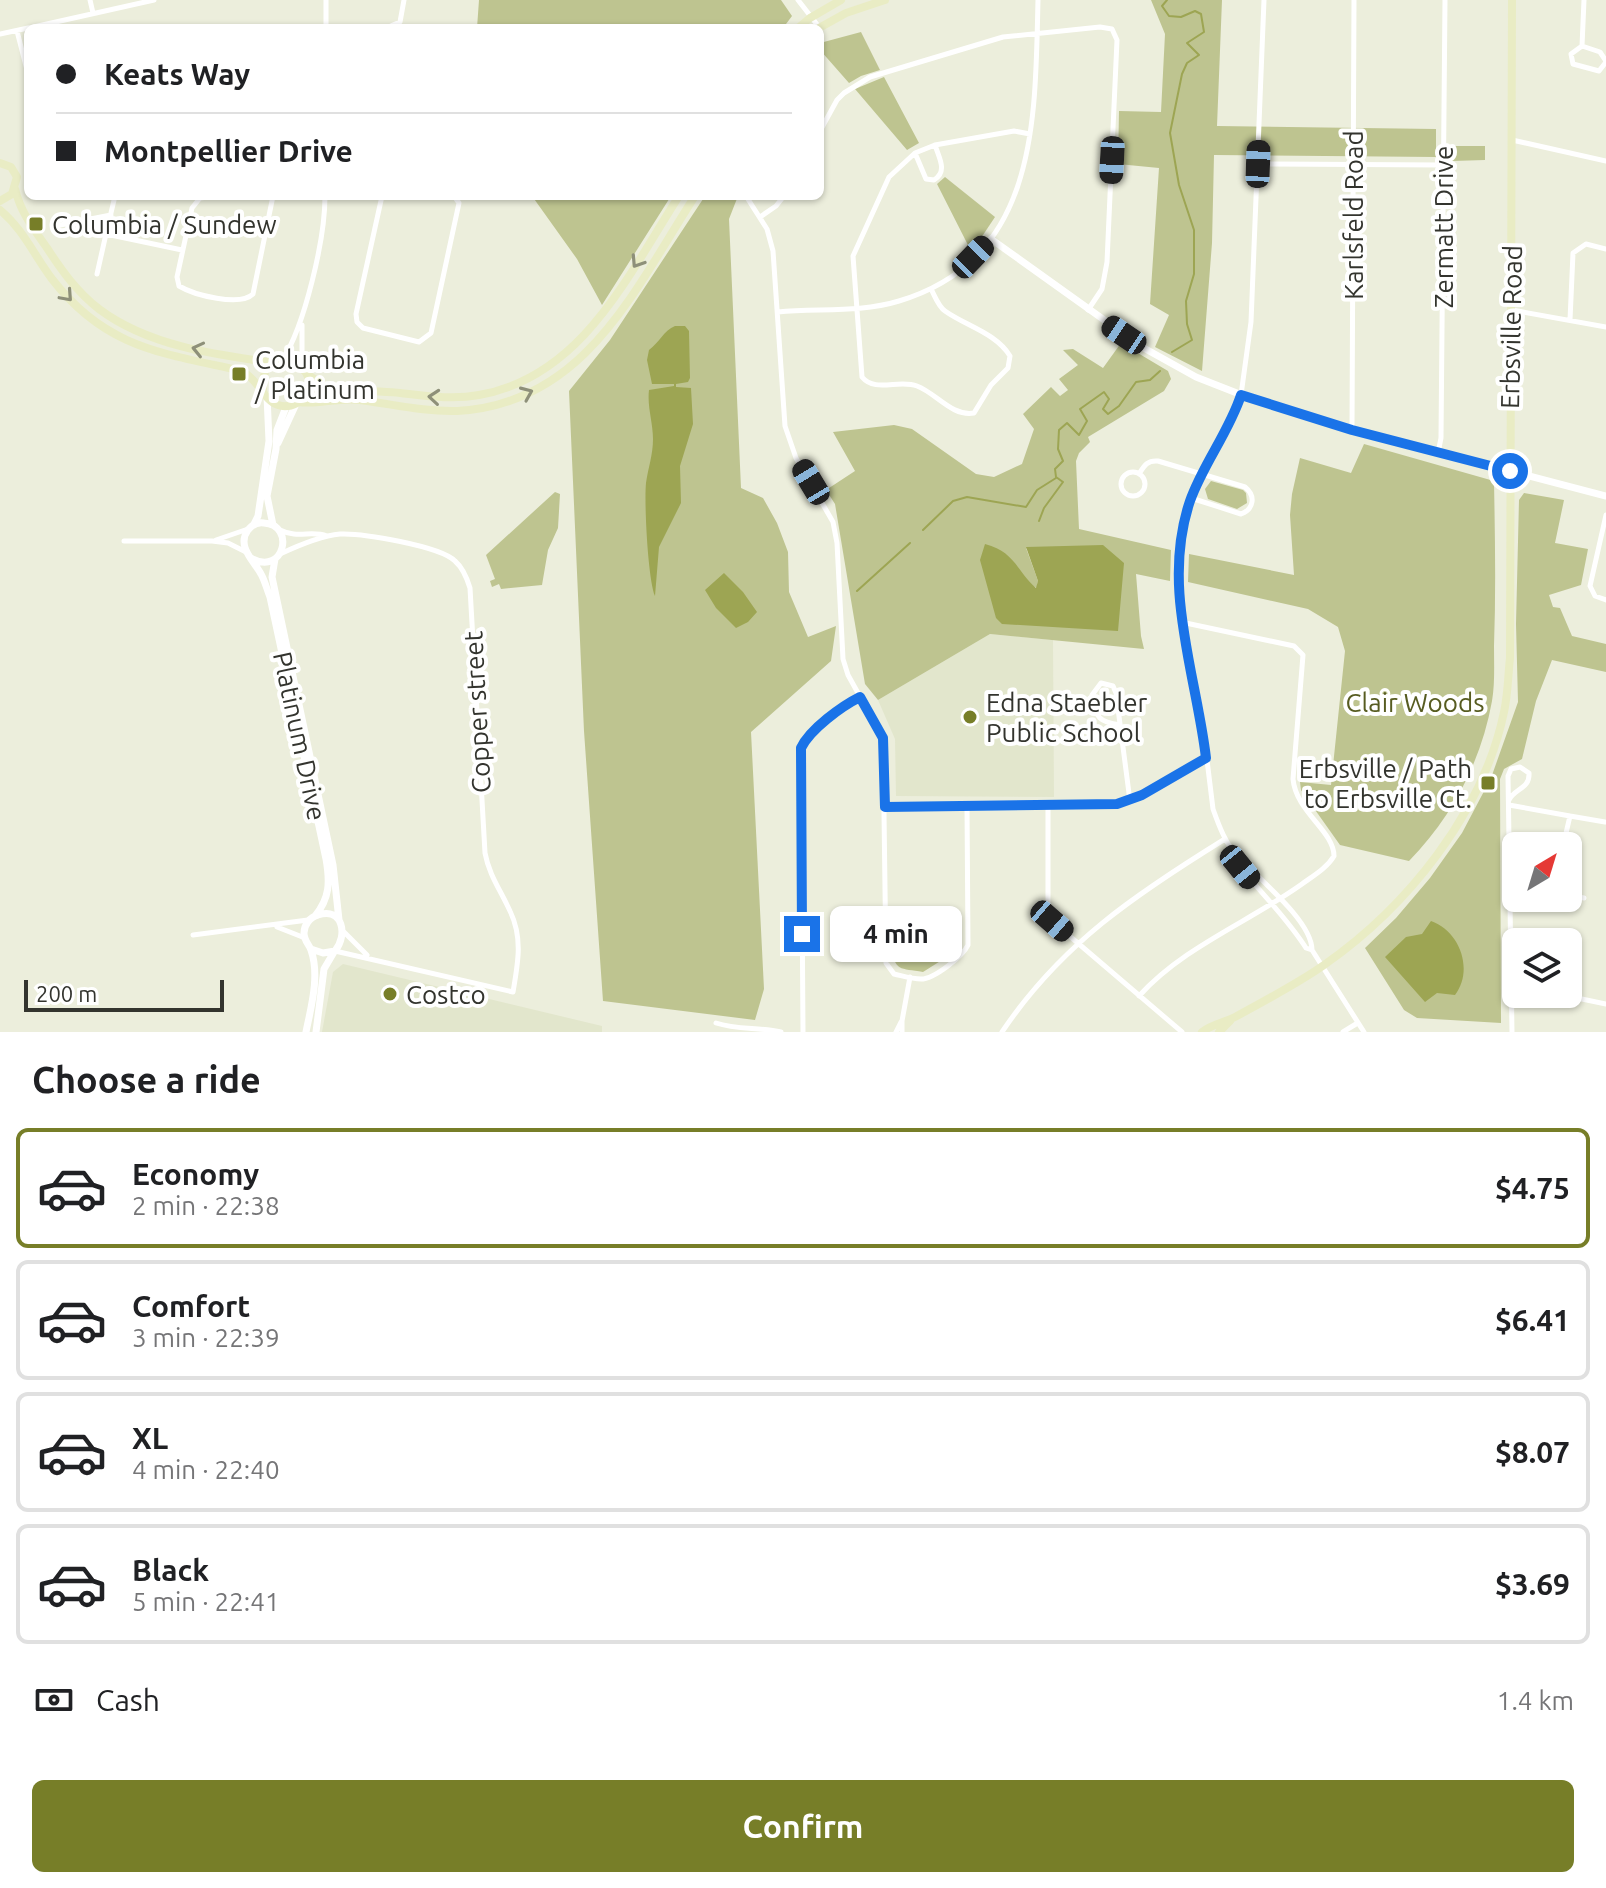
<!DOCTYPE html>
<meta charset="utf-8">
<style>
:root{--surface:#fff;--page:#f2f2f2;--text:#202124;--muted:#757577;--line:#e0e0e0;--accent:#777e28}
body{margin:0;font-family:Ubuntu,sans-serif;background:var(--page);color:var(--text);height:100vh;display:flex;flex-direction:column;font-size:30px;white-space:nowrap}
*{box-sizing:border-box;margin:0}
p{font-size:26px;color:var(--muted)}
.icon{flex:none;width:44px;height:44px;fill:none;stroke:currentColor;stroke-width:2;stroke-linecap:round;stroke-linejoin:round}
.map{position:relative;height:1032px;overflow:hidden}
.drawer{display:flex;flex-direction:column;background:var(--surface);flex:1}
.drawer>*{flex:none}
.guide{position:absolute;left:24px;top:24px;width:800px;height:176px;border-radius:12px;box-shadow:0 2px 6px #0004;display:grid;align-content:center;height:176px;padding:0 32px;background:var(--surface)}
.needle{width:52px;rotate:38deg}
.buttons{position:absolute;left:1502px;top:832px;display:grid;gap:16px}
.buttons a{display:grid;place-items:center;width:80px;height:80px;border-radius:12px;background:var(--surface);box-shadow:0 2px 6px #0004;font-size:40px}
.scale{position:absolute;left:24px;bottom:20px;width:200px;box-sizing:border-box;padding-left:8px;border:4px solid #33342e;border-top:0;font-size:22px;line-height:28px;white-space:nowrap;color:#33342e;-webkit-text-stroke:6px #fff;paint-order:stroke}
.end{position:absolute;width:36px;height:36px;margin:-18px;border:10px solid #1a73e8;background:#fff;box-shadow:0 0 0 4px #fff}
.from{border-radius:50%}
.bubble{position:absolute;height:56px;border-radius:12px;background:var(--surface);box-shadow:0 2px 6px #0004;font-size:26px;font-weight:700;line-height:56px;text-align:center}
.car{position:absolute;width:24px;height:48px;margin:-24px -12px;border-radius:10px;box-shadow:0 0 6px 2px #0007;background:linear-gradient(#222 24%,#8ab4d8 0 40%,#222 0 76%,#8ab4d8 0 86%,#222 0)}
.guide b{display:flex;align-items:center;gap:28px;height:76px;font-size:30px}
.guide b+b{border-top:2px solid var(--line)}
.guide i{width:20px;height:20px;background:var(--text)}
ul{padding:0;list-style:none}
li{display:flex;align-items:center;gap:24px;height:120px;margin:0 16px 12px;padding:0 16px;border:4px solid var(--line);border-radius:12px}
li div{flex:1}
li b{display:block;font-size:30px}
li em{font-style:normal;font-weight:700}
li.active{border-color:var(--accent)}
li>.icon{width:72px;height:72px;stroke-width:1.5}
h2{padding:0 32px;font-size:36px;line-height:96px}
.pay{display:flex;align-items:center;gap:20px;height:88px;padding:0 32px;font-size:30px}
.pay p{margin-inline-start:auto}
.primary-button{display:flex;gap:16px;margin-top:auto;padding:16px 32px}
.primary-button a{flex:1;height:92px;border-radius:12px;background:var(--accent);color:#fff;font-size:32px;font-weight:700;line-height:92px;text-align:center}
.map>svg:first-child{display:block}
</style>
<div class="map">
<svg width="1606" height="1032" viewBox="0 0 1606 1032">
<rect width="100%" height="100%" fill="#eceedc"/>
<path fill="#e2e6cc" d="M990,634L1053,640L1054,797L896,796L895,739L878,700Z
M343,964L602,1026V1032H322L333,972Z"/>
<path fill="#bec490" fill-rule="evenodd" d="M479,0H781L792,16L783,28H477Z
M1151,0H1222L1217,126L1436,129V157L1214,155L1212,243L1202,371L1155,347L1169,315L1150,304L1159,168L1118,164L1119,111L1161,112L1165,34Z
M861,32L880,70L861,76L849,83L820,50V43Z
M884,77L919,143L907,150L855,89Z
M1452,146H1485V160L1452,161Z
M945,177L995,217L979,241L970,249L937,184Z
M532,196H671L602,305L577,259Z
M705,196H738L729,219L741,488L763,498L777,523L788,552L789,592L808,637L836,626L831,661L751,732L764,989L755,1020L603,1001L584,731L569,391L610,340Z
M1121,343L1168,371L1171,379L1164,391L1088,437L1090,442L1079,453L1076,461L1079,529L1171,550L1170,581L1136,574L1141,636L1144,649L990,634L878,700L865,684L835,504L826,490L855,471L833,432L894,425L912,429L976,474L994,477L1022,464L1034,429L1023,414L1051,387L1060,396L1068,390L1059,379L1078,365L1063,350L1073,349L1103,368ZM1026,548L1117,630L980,560L1037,588L1038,581Z
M1364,444L1494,481C1495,536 1496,591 1494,646C1494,664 1495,684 1492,701C1481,762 1452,817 1409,861L1340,845L1301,790L1300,782L1331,785L1345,651L1338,627L1308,609L1188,582L1189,554L1294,575L1290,515L1292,494L1300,458L1351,473Z
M1211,481L1243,490L1246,493L1247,503L1237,509L1208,499L1205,489Z
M555,492L560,494L558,528L548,550L542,585L501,589L499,584L492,587L490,581L495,579L486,555Z
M1524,493L1564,500L1555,543L1588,549L1581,585L1549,595L1553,607L1560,608L1572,636L1606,644V672L1552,660L1536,701L1522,759L1504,769L1500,779L1501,1023L1417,1018L1404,1010L1365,948L1396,918L1430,878L1462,833L1491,778L1518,702L1516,624L1519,500Z
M962,943L961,948L923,972C901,968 893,972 893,946Z"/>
<path fill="#9da553" d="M675,326H685L689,331L690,378L688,382L676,384V387L691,388L693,424L680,466L681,503L659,547L655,596C648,580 644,503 646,483C648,468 653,455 653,439C653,422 647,407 649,390L674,386V384H652L647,360L649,350C659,343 664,330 675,326Z
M985,544C1015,552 1016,570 1036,588L1038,581L1026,547L1103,545L1124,563L1118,631L1002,624L996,618L980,560Z
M724,573L743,592L757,612L748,622L736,628L716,608L705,590Z
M1431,921C1460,931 1474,970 1455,995L1437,993L1425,1002L1385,957L1406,937L1422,934Z"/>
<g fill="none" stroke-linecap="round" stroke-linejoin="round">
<path stroke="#9da553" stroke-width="2" d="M1167,0L1162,6L1169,16L1181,17L1195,11L1201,14L1204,32L1187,43L1199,55L1187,63L1182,74L1170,133L1179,185L1194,230V274L1186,301L1187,324L1192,340L1172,352
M1039,521L1044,508L1063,482L1056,477L1055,469L1063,461L1058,449L1059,430L1067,423L1079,435L1087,421L1080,409L1104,392L1109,399L1103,409L1108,414L1119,406L1136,382L1150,380L1160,371
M923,530L953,501L967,497L1026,507L1037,490L1056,478
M857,591L910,543"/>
<path stroke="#fff" stroke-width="5" d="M90,0L93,13
M798,0L819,27
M1264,0L1251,322L1241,395L1191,498L1183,526L1179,564L1181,622L1201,711L1213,809C1219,826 1226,845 1239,858C1258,878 1312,921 1312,950
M29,28L154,0
M326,28V0
M386,28L400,22L404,0
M17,31L28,74
M0,34L28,28
M1582,46L1571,54L1573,64L1599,71L1606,62
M1582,46L1584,0
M1582,46L1600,52L1606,61
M820,131L837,100L844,93L870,77L1003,37L1100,27L1112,29L1117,40L1107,262L1102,289L1088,310
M1512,140L1606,161
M915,153L926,179L934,180C948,171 939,158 935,145
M1258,164L1443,165
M115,196L106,234L182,250
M218,196L200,198L192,208L177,277L179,286C194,295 240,307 253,294L273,196
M382,196L356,314L357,322L363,328L419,342L431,333L459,203L454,196
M746,196L767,229L773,251L785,426L796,458L833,522L837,543L843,659L848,675L883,738L886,963L894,974C903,976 912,979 921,979C934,979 963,956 968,945L967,806
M760,217L776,206L784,196
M55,226L111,215
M97,274L106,234
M931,289C935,296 938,306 945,311C966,326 996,333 1010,356L1008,368L991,385L974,413C952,417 936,393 917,386C899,379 875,393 862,377L853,256L889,177L915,153L935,145L1014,131L1030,134
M1512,310L1606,327
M778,312C818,308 860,313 899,301C1039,259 1035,119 1038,0
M1570,320L1573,253L1586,244L1606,249
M302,325V367
M282,361C305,325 325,239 325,196
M1352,430L1354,0
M1438,453L1441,438L1445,0
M1121 484a12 12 0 1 1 24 0a12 12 0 1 1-24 0Z
M1139,474C1144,466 1147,460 1158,461L1245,487C1256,496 1254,509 1241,514L1191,498
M1606,515L1590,586L1595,596L1606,600
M280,530C298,539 311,530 327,536
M216,540L248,529
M124,541H212L228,543L246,552
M280,554C297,546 320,536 340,534C362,533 440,546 455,561C463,568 467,578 470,588L485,853C489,875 501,891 510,911C523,938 518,963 513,992L335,951
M1120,725C1096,721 1097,717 1092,695L1101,683L1113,686L1116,693L1130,801
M1509,800C1515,788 1530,789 1529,773L1520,767L1511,769L1508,776L1512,1032
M1509,805L1570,816L1563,846
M1048,806V914L1052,921L1182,1032
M885,807L1117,804L1142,795L1206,758
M1570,816L1605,822
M1240,860V867C1262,894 1287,918 1306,948L1312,950L1364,1032
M1568,895L1584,898
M277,927L305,938
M344,932L367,955
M193,935L308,920
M1558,994L1606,1004
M1139,996C1183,947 1249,922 1302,884C1313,876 1327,868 1334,856C1334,831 1296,812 1293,779L1303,655L1294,646L1181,622
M716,1023C737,1030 759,1027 781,1032
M803,1032L801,748C811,727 840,707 860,697
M896,1032L901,1022
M902,1032V1021L910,977
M1002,1032C1061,944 1136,894 1225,839
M1343,1032L1356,1024"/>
<path stroke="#fff" stroke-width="7" d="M991,239L1142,347L1196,377L1247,397L1352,430L1606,496
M278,443L296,404
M254,524L258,516L269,441L267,396
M273,525L267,496L276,449L277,430L286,407
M251,558C284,577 296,525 264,523C258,522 252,525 248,530C236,546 254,561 261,574C265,581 267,590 270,597L326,859C330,882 330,898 315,916
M275,559L272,577L333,865L339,920
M306,1032C311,1007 320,976 311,950C309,944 304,941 304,933C304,925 310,917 318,915C343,907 348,935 335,951L323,953L311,949
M316,1032L324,969L334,952"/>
<path stroke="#e9ecc4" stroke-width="8" d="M798,28L810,18L841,0
M819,28L846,13L885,0
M0,163L11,167L17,177L12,194L0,201
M15,189C21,213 33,228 47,248C62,271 77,292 99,309C148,346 216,355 275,363
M0,210C23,229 34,255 52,279C106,349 163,353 242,371C258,379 264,401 278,405C286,408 296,405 302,400C333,368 259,337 263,389
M307,374C311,377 317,381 322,384C338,391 381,391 400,393C427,396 453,400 479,395C582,377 628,275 679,196
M299,402C317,405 339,397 360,400C392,404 424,412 457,411C585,404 634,290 695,196
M1202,1032C1212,1024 1223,1023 1235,1017C1261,1003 1300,982 1324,965C1407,907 1483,813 1504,712C1508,694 1508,676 1510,658L1512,0
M1219,1032L1230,1021"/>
</g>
<defs><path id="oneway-chevron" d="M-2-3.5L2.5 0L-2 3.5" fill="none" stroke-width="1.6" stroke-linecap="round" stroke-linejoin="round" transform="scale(2)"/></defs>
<g stroke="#8e9079">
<use href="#oneway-chevron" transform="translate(637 262) rotate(123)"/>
<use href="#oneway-chevron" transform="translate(67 296) rotate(48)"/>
<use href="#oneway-chevron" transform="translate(198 349) rotate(-167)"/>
<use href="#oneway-chevron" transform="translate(527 393) rotate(-23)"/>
<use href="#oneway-chevron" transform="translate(434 397) rotate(-175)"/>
</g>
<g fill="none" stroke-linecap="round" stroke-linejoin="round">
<path stroke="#1a73e8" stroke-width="10" d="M802,934L801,748C810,729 842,706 860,697L883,738L885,807L1117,804L1142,795L1206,758C1196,673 1161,586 1190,501C1203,464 1229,432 1241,395L1352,430L1510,471"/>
</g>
<g fill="#777e28" stroke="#fff" stroke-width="3">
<rect x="28" y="216" width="16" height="16" rx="4"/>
<rect x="231" y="366" width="16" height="16" rx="4"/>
<circle cx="970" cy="717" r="8"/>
<rect x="1480" y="775" width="16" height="16" rx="4"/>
<circle cx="390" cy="994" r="8"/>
</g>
<g text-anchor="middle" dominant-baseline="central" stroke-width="8" stroke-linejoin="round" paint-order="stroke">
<g font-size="26" fill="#33342e" stroke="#fff">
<text transform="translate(1353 215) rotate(-90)">Karlsfeld Road</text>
<text transform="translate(1443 227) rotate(-90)">Zermatt Drive</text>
<text transform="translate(1511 327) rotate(-89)">Erbsville Road</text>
<text transform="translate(477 712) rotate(-93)">Copper street</text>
<text transform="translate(300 736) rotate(78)">Platinum Drive</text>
</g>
<g font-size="26" fill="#33342e" stroke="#fff" text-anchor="start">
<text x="52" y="224">Columbia / Sundew</text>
<text x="255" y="359">Columbia<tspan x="255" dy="30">/ Platinum</tspan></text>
<text x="986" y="702">Edna Staebler<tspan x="986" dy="30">Public School</tspan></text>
<text x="1472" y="768" text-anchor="end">Erbsville / Path<tspan x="1472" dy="30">to Erbsville Ct.</tspan></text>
<text x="406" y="994">Costco</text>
</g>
<g font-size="26" fill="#575c21" stroke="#fff">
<text x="1415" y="702">Clair Woods</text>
</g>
</g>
</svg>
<div class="buttons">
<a><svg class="needle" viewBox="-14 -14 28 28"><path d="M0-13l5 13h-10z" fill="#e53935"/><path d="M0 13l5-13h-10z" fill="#757577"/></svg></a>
<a><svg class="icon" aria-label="layers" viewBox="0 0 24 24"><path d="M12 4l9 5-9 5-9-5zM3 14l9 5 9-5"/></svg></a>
</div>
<div class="scale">200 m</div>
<i class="end from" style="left:1510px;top:471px"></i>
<i class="end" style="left:802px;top:934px"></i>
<div class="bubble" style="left:830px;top:906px;width:132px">4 min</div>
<i class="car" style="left:1112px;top:160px;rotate:183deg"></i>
<i class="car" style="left:1258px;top:164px;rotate:2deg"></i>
<i class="car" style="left:973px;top:257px;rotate:44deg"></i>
<i class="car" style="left:1124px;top:335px;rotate:304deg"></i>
<i class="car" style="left:811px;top:482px;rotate:329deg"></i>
<i class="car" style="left:1240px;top:867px;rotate:141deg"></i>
<i class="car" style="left:1052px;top:921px;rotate:131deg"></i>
<div class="guide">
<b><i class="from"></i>Keats Way</b>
<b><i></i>Montpellier Drive</b>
</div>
</div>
<section class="drawer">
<h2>Choose a ride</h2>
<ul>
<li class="active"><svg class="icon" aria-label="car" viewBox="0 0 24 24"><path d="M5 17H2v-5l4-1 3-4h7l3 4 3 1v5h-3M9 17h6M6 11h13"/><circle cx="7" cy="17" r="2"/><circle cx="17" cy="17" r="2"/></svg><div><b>Economy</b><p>2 min · 22:38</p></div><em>$4.75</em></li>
<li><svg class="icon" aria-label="car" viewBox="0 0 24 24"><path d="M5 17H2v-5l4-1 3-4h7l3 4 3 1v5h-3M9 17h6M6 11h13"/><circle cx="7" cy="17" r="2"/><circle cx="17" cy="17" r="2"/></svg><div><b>Comfort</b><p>3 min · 22:39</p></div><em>$6.41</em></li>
<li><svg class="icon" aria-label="car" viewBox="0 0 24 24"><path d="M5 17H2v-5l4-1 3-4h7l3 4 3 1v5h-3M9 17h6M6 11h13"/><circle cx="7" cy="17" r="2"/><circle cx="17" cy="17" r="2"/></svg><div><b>XL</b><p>4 min · 22:40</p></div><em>$8.07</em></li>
<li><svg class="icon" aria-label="car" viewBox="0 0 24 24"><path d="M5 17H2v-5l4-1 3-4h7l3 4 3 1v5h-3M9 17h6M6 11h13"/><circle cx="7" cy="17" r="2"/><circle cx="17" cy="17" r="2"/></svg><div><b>Black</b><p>5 min · 22:41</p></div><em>$3.69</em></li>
</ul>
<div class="pay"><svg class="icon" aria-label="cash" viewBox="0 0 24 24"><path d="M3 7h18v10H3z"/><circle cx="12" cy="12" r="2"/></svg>Cash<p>1.4 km</p></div>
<div class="primary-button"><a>Confirm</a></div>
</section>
